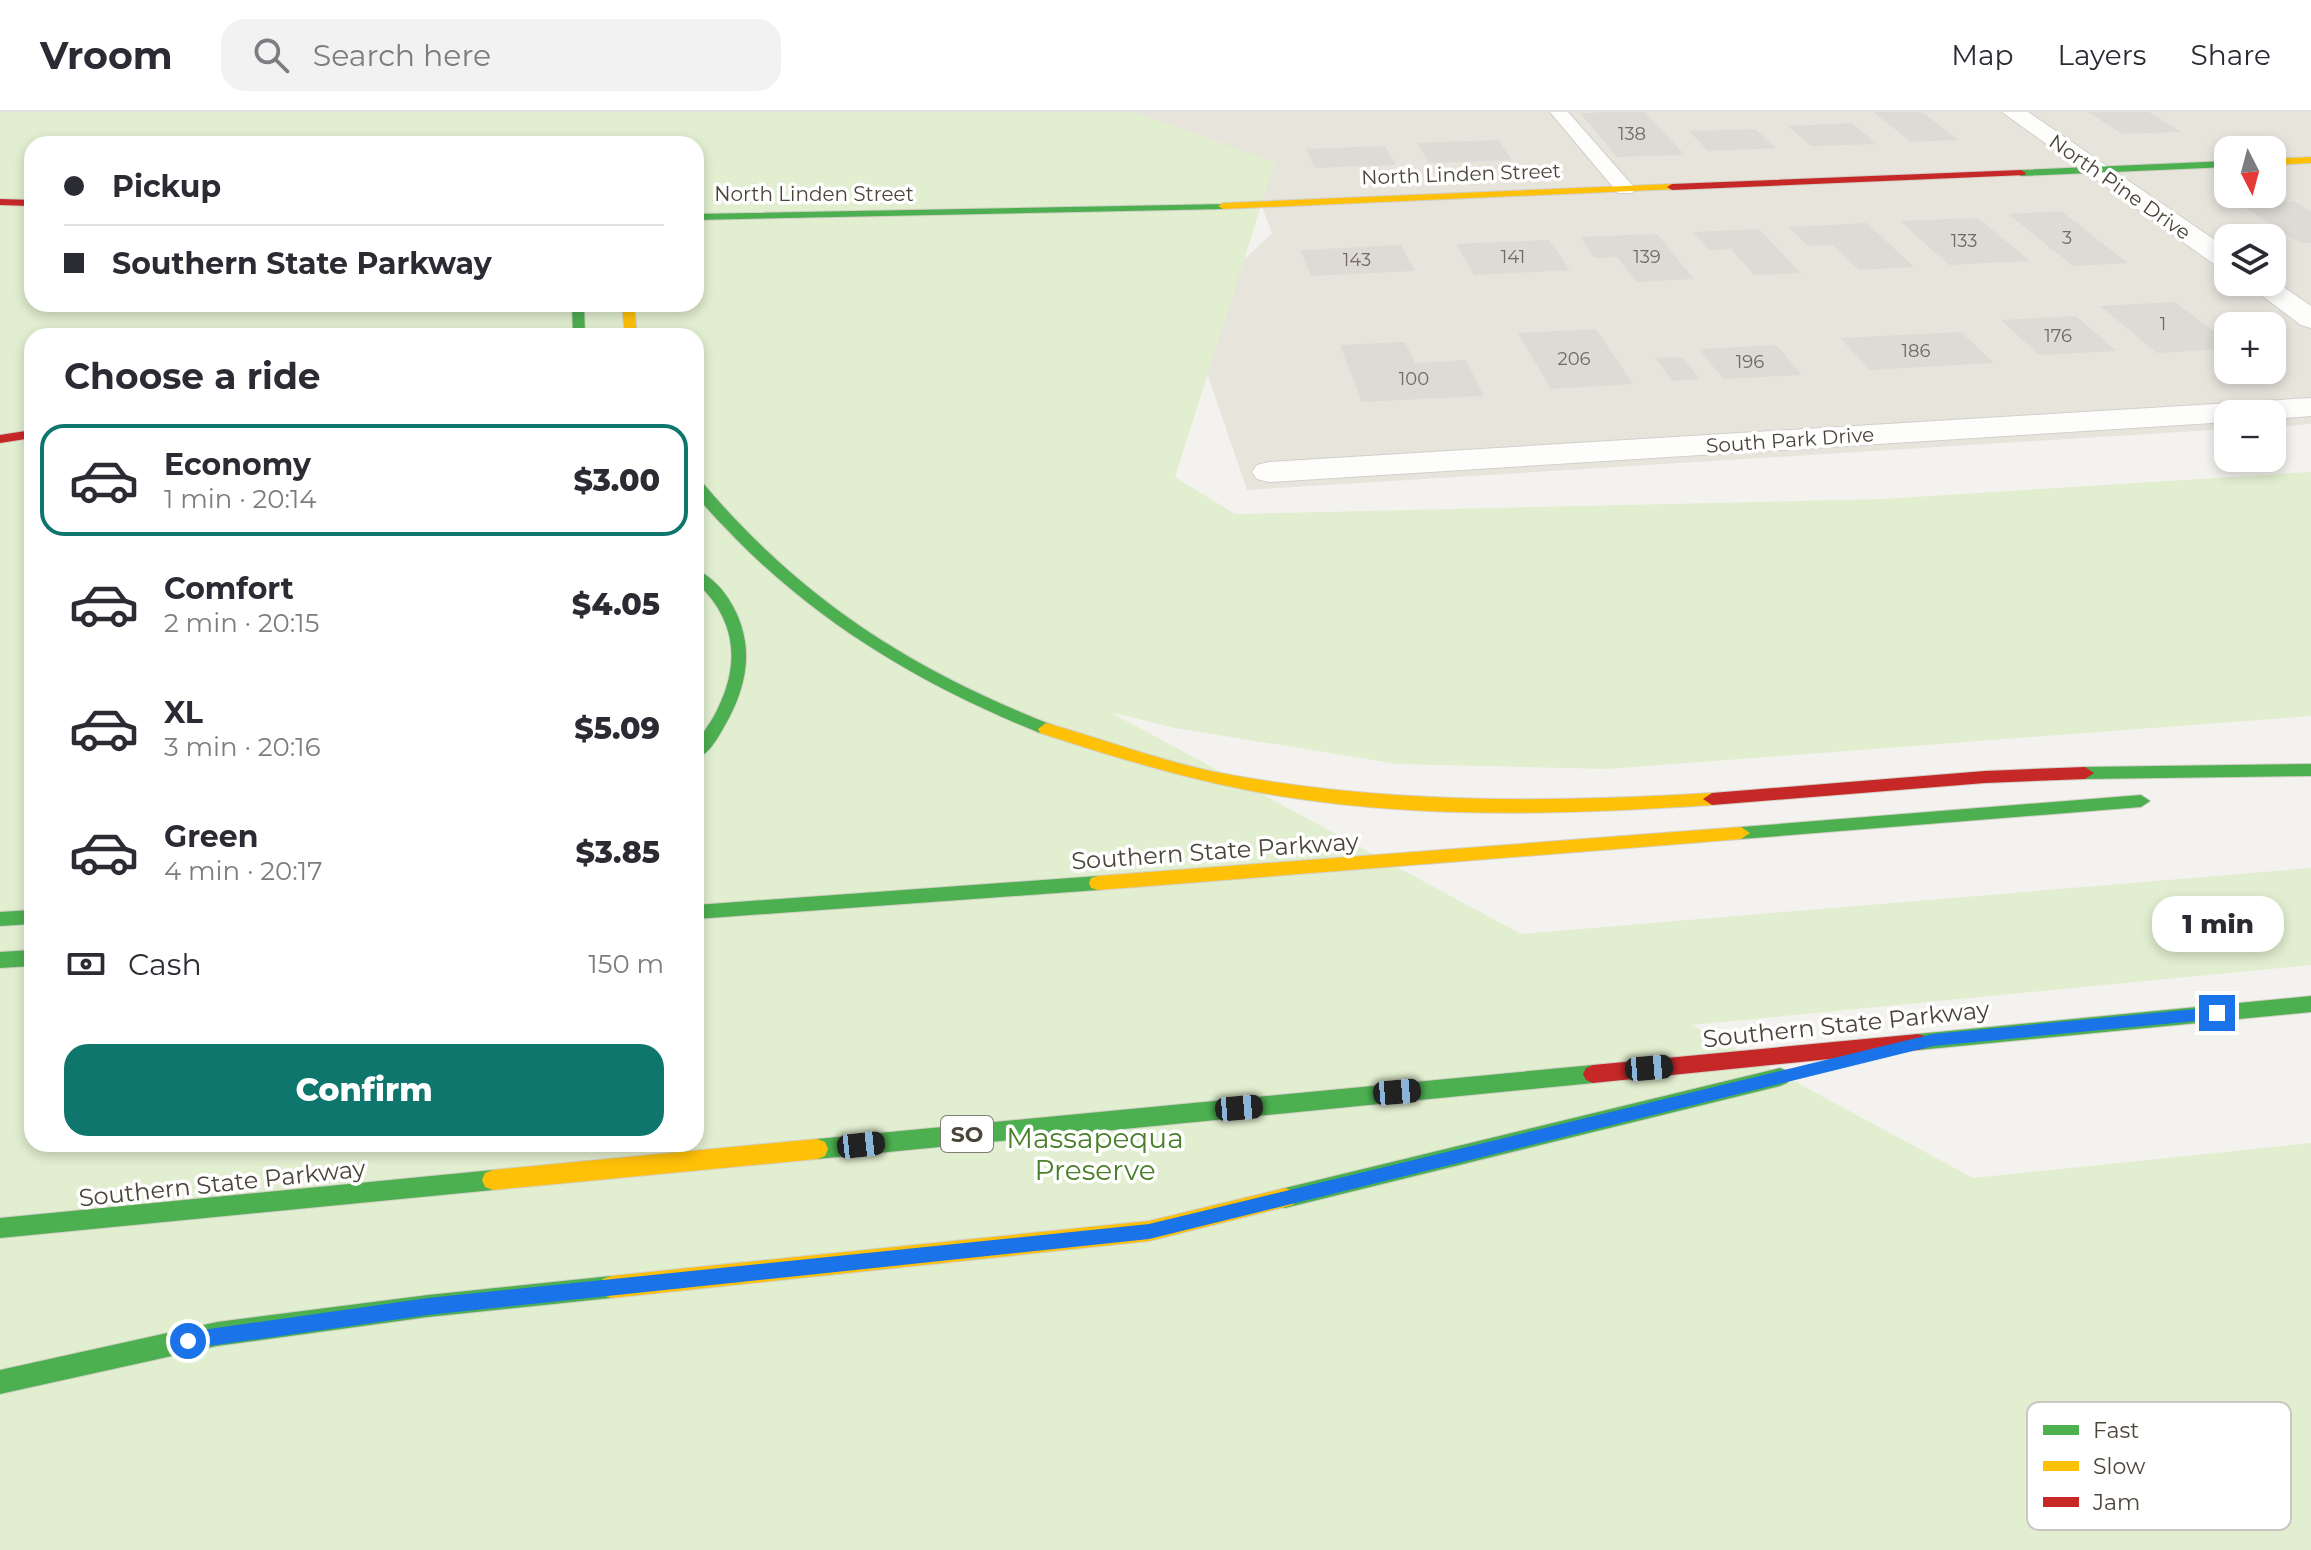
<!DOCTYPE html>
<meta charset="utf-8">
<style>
:root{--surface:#fff;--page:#f2f2f3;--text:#2b2b33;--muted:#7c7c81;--line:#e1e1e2;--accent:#0f766e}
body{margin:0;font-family:Montserrat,sans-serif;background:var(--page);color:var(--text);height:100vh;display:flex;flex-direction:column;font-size:30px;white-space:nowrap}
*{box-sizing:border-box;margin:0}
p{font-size:26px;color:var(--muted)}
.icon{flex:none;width:44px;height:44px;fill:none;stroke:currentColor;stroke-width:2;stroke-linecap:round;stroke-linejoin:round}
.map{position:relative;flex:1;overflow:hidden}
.panel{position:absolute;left:24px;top:216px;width:680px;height:824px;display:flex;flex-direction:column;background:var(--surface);border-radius:24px;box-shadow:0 4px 12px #0003}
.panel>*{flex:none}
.banner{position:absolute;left:24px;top:24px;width:680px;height:176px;border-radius:24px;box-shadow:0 4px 12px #0003;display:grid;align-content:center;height:176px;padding:0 40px;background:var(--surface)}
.needle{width:52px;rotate:174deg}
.controls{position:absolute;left:2214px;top:24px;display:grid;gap:16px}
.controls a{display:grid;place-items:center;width:72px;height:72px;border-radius:16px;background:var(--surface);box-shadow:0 4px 12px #0003;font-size:40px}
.end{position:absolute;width:36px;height:36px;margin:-18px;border:10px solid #1a73e8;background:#fff;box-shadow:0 0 0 4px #fff}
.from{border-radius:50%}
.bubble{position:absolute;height:56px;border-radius:24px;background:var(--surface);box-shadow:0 4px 12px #0003;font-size:26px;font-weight:800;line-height:56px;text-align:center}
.car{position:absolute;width:24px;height:48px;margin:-24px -12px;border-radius:10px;box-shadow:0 0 6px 2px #0007;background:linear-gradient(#222 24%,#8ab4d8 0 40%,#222 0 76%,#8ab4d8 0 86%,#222 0)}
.banner b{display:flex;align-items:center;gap:28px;height:76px;font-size:30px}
.banner b+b{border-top:2px solid var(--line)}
.banner i{width:20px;height:20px;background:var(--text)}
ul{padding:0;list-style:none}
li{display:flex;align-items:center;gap:24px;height:112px;margin:0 16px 12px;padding:0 24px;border:4px solid transparent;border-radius:24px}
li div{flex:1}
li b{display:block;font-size:30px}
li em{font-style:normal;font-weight:800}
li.current{border-color:var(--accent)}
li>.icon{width:72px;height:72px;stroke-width:1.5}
h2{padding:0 40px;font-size:36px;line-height:96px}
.pay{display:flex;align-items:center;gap:20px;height:88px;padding:0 40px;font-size:30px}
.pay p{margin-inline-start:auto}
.cta{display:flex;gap:16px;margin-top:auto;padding:16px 40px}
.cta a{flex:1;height:92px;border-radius:24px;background:var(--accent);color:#fff;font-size:32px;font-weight:800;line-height:92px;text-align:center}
header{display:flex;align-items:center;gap:48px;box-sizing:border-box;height:112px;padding:0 40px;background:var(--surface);border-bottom:2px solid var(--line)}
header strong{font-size:38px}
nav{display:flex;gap:44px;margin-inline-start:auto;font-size:28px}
.search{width:560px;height:72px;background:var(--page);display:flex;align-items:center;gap:20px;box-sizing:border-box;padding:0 28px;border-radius:24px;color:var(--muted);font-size:30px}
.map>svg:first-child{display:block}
</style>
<header>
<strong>Vroom</strong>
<div class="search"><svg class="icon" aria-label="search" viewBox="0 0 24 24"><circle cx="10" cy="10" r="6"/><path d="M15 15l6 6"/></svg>Search here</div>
<nav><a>Map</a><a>Layers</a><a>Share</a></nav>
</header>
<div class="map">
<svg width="2311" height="1438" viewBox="0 0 2311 1438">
<rect width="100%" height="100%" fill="#f4f2ee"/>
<path fill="#e7e4dc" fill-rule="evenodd" d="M1110,0H2311V312L2272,315V302H2228V317L1247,378L1187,202L1272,121L1246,52ZM2228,38H2272V82H2228ZM2228,126H2272V170H2228ZM2228,214H2272V258H2228Z"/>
<path fill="#e1eecf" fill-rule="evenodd" d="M0,0H1134L1275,50L1175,365L1235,402L1883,387L2311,360V604L1607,657L1398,652L1175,616L1110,600L1521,822L2311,756V853L1691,913L1973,1066L2311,1031V1438H0ZM32,32H696V192H32ZM32,224H696V1032H32Z"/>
<path fill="#dedbd6" d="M1612,0H1645L1685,43L1617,45L1580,1Z
M1873,0H1922L1959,28L1911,30Z
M2088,0H2149L2181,20L2122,22Z
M1852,11L1877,32L1811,34L1788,14Z
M1755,17L1776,36L1708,39L1689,19Z
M1498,28L1512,48L1429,51L1417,31Z
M1385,34L1396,53L1315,56L1306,37Z
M2294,89L2311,100V131H2300L2239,92Z
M2061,99L2128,151L2073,154L2008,102Z
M1978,106L2030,149L1949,153L1900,109Z
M1867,111L1914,155L1859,158L1833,133L1808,134L1789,115Z
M1759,117L1801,161L1754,163L1731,137L1709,138L1693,120Z
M1657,122L1694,167L1636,170L1617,145L1595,146L1580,125Z
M1549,128L1570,158L1474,163L1456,132Z
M1401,133L1415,159L1311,164L1300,138Z
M2175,190L2228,230V237L2157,241L2100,194Z
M2076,204L2117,239L2039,243L2001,208Z
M1596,217L1633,272L1551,277L1518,221Z
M1961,220L1994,251L1870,258L1840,226Z
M1405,230L1415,251L1466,248L1484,284L1362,290L1340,233Z
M1776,233L1802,263L1723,267L1699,237Z
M1682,245L1700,267L1673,269L1655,246Z"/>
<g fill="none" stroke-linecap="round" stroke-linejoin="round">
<defs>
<path id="lane" d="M1550,0H1568L1632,73L1635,77L1632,81H1618Z"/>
<path id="street" d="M2002,0H2028L2228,137V157L2218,155Z
M2272,167L2311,194V216L2301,213L2244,170H2272Z
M2311,286V304L2272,307V302H2228V310L1269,370L1257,367L1252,360L1257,353L1269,350Z"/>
<path id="fast" d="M2228,49V55L2021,64L2016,61L2021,58Z
M1227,92L1228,94L1223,97L696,108V102Z
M572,192H584L585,224H573Z
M696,368L701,369C801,487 908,556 1052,613L1054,617L1052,621H1040C926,575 823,515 736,427C727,417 700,392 696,380C695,376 696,372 696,368Z
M696,458C708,462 721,475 728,486C756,529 749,572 724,615C718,626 708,643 696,647C696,623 709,617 718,596C741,549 735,506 696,470Z
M2311,652V664L2085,667L2076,661L2085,655Z
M2141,683L2150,689L2141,695L1741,727L1732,721L1741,715Z
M1098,764L1105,766L1107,771L1105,776L1098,778L696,807V793Z
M32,798V812L0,814V800Z
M32,838V854L0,856V840Z
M2311,884V900L1918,938L1911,936L1908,930L1911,924L1918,922Z
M1593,953L1600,956L1603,962L1600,968L1593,971L817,1047L809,1044L806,1037L809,1030L817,1027Z
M1780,956L1787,959L1791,965L1787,971L1780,974L1285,1096L1277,1093L1274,1086L1277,1079L1285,1076Z
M493,1058L501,1061L504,1068L501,1075L493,1078L0,1126V1106Z
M611,1164L619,1167L623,1175L619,1183L611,1186L428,1205L217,1234L0,1282V1258L217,1210L428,1183Z"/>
<path id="slow" d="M2311,45V51L2272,53V47Z
M1672,72L1677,75L1676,77L1223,97L1218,94L1223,91Z
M622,192H634L637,224H625Z
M1046,611C1103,627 1157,648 1215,660C1380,692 1545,691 1712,681L1721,687L1712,693C1572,702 1432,707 1293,686C1206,673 1123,648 1040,621L1038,617Z
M1741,715L1750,721L1741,727L1098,778L1091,776L1089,771L1091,766L1098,764Z
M817,1027L825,1030L828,1037L825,1044L817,1047L493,1078L485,1075L482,1068L485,1061L493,1058Z
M1285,1076L1293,1079L1296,1086L1293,1093L1149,1129L611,1186L603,1183L599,1175L603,1167L611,1164L1149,1109Z"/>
<path id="jam" d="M2021,58L2026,61L2025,63L1672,78L1667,75L1672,72Z
M0,87L32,88V94L0,93Z
M32,318V326L0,331V323Z
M2085,655L2094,661L2085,667L1985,671L1712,693L1703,687L1712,681L1985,659Z
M1918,922L1925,924L1928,930L1925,936L1918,938L1593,971L1586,968L1583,962L1586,956L1593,953Z"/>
</defs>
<use href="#lane" stroke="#d2d0cb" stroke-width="2"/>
<use href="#street" stroke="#d2d0cb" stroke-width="2"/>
<use href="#fast" stroke="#d3cfc5" stroke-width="2"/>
<use href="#slow" stroke="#d3cfc5" stroke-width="2"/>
<use href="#jam" stroke="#d3cfc5" stroke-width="2"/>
<use href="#lane" fill="#fdfdfc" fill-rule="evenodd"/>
<use href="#street" fill="#fdfdfc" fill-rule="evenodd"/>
<use href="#fast" fill="#4caf50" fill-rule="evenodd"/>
<use href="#slow" fill="#ffc107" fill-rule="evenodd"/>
<use href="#jam" fill="#c62828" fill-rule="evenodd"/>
</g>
<path fill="#1a73e8" d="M2217,895L2224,901L2217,907L1933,934L1149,1127L428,1203L188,1237L181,1235L179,1229L181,1223L188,1220L428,1186L1149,1112L1933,922Z"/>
<g text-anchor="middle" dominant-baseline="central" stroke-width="7" stroke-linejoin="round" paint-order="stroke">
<g font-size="18" fill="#706a61">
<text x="1632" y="22">138</text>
<text x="2067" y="126">3</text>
<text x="1964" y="129">133</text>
<text x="1513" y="145">141</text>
<text x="1647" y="145">139</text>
<text x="1357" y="148">143</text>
<text x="2163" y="212">1</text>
<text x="2058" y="224">176</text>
<text x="1916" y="239">186</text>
<text x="1574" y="247">206</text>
<text x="1750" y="250">196</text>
<text x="1414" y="267">100</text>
</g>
<g font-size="20" fill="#4b4439" stroke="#fff">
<text transform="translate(1461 62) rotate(-2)">North Linden Street</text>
<text transform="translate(2120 75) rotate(35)">North Pine Drive</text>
<text x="814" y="82">North Linden Street</text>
<text transform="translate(1790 328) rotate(-4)">South Park Drive</text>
</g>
<rect fill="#fff" stroke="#817c74" stroke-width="2" x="941" y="1004" width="52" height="36" rx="6"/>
<g font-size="22" font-weight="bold" fill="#4b4439">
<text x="967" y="1022">SO</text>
</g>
<g font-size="24" fill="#4b4439" stroke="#fff">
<text transform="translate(1215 739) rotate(-4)">Southern State Parkway</text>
<text transform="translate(1846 912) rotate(-6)">Southern State Parkway</text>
<text transform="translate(222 1071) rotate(-6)">Southern State Parkway</text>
</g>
<g font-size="28" fill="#4a7f2a" stroke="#fff">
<text x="1095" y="1026">Massapequa<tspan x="1095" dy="32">Preserve</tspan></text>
</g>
</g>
<rect x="2027" y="1290" width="264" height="128" rx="12" fill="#fff" stroke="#c9c7c4" stroke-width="2"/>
<rect x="2043" y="1313" width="36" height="10" fill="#4caf50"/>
<rect x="2043" y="1349" width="36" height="10" fill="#ffc107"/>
<rect x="2043" y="1385" width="36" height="10" fill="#c62828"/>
<g font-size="22" fill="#4b4439">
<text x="2093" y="1326">Fast</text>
<text x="2093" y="1362">Slow</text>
<text x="2093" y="1398">Jam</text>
</g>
</svg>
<div class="controls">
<a><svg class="needle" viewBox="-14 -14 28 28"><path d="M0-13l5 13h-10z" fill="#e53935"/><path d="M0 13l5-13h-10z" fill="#7c7c81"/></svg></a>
<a><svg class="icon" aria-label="layers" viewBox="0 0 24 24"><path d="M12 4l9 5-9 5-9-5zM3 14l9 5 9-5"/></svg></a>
<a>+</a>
<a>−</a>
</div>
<i class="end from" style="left:188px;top:1229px"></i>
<i class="end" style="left:2217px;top:901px"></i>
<div class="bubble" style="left:2152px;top:784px;width:132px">1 min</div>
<i class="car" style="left:1649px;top:956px;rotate:85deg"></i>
<i class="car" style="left:1397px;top:980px;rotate:85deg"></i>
<i class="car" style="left:1239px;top:996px;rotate:85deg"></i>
<i class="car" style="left:861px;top:1033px;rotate:84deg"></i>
<div class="banner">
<b><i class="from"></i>Pickup</b>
<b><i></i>Southern State Parkway</b>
</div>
<section class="panel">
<h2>Choose a ride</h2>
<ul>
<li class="current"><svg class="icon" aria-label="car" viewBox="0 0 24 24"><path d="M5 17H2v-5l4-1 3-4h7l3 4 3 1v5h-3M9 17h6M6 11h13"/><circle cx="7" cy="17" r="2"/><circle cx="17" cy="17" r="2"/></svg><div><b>Economy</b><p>1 min · 20:14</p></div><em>$3.00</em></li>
<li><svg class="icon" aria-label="car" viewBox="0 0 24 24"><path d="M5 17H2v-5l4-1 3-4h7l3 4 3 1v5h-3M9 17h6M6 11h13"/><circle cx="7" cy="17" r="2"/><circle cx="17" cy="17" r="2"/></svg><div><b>Comfort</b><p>2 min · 20:15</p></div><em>$4.05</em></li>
<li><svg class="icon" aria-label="car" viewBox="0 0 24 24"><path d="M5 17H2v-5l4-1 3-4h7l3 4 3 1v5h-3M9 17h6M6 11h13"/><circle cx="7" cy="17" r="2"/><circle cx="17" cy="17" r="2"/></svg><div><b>XL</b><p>3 min · 20:16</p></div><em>$5.09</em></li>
<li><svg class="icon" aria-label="car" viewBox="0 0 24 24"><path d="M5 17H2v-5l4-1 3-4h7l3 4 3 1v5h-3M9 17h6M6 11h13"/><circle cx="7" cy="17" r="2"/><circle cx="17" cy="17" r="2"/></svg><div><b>Green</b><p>4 min · 20:17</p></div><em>$3.85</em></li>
</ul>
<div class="pay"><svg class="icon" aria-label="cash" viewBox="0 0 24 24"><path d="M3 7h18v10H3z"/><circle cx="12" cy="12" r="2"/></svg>Cash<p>150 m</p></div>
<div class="cta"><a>Confirm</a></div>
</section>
</div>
